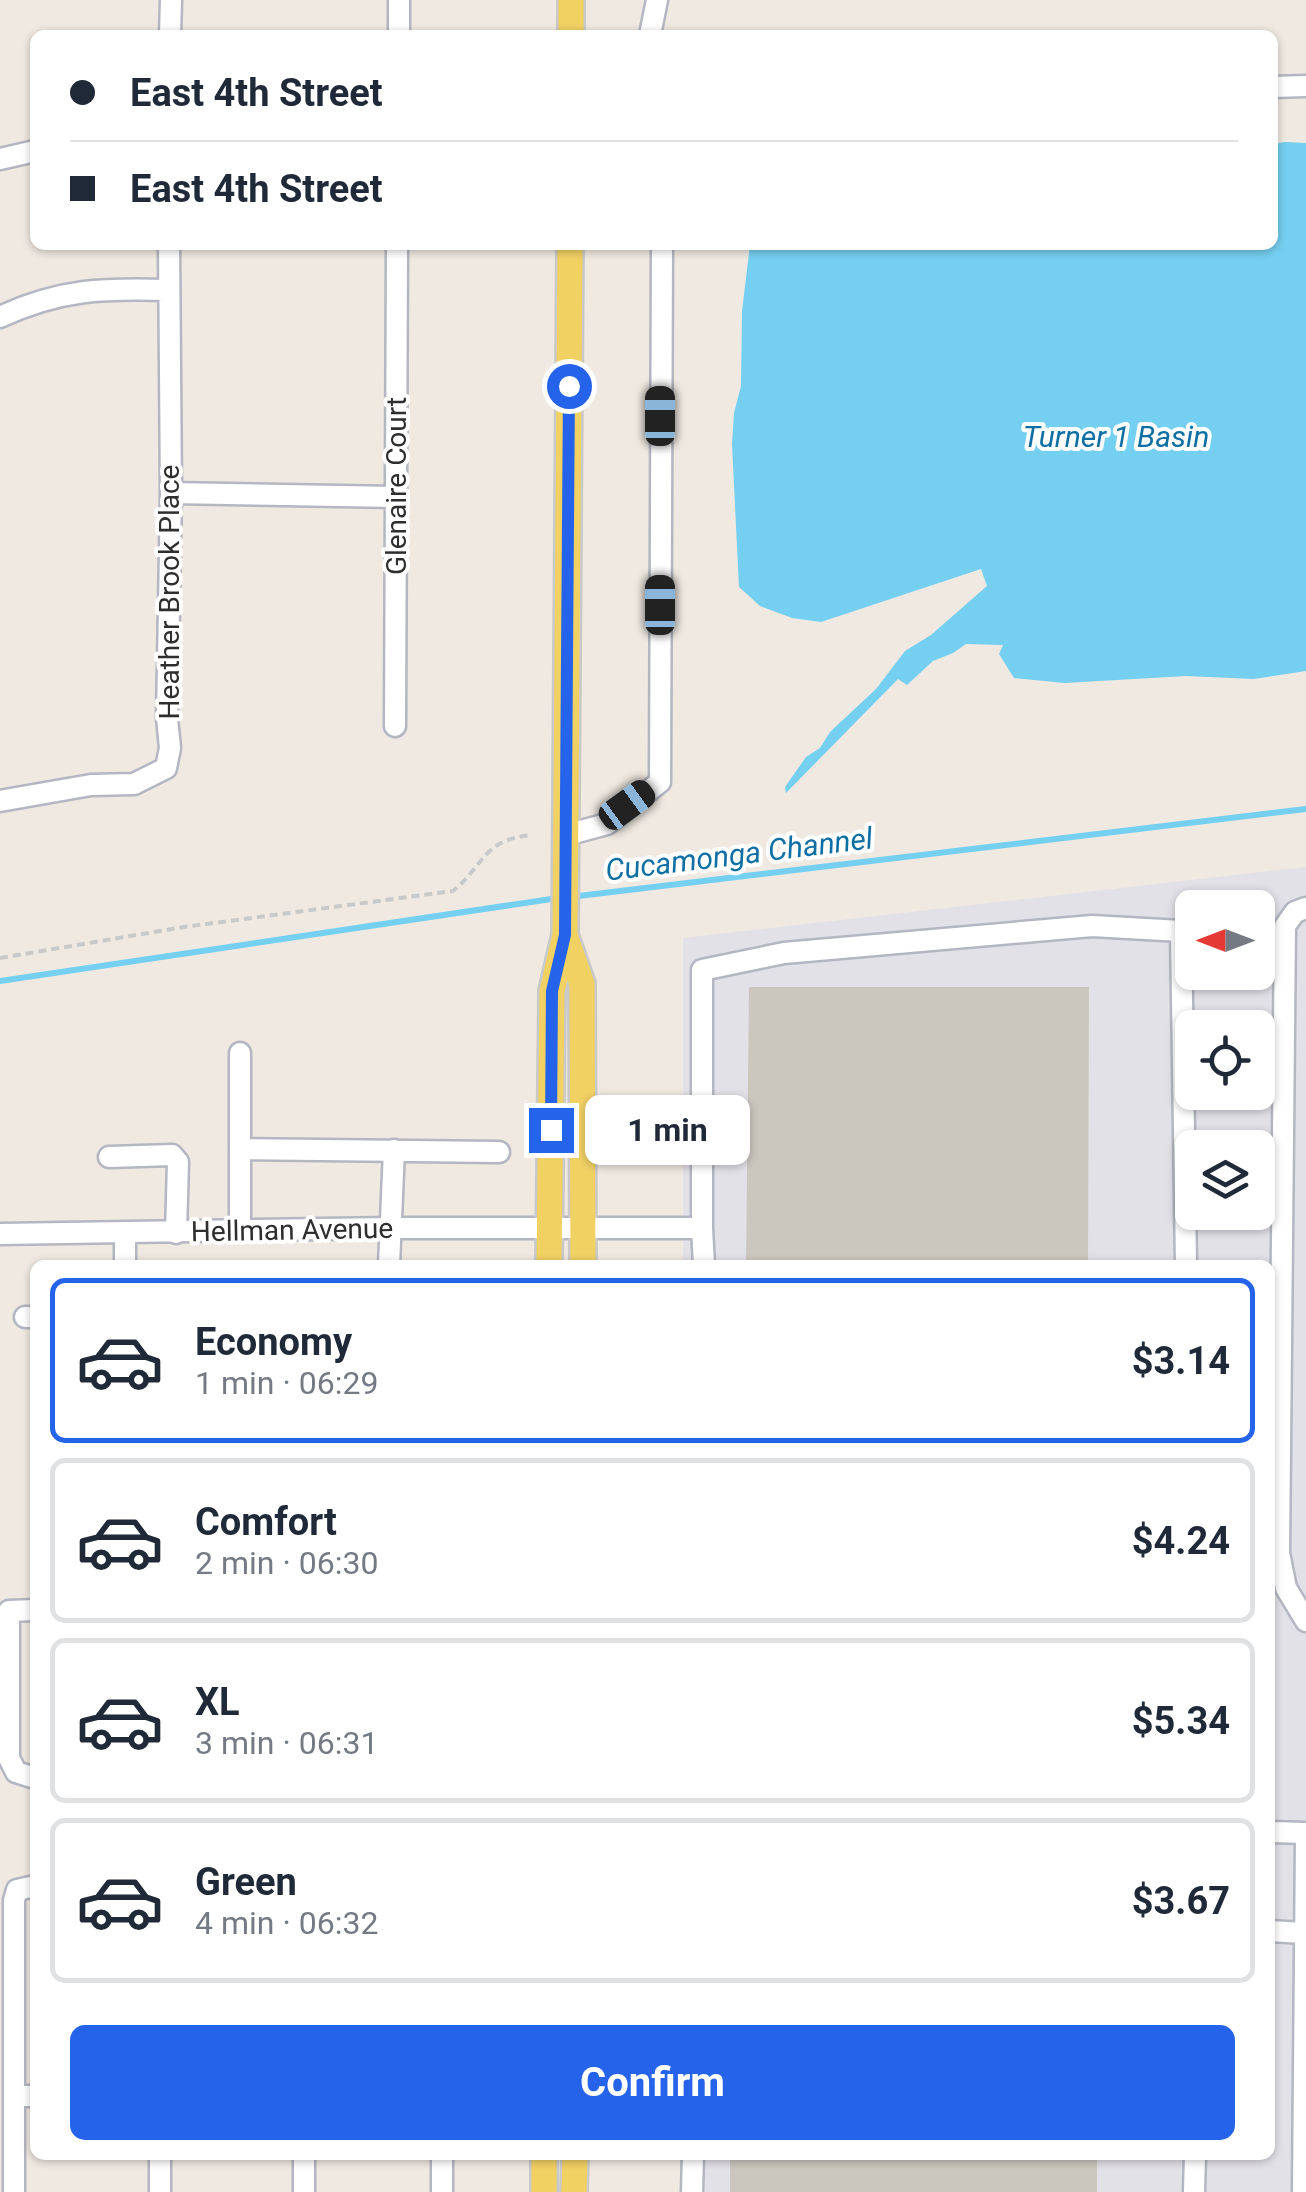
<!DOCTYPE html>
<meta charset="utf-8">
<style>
:root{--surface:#fff;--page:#f2f2f3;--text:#1f2937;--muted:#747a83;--line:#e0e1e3;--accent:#2563eb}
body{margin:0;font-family:Roboto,sans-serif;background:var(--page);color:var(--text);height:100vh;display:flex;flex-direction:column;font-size:38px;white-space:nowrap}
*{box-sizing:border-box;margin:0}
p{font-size:32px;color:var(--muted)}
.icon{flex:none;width:55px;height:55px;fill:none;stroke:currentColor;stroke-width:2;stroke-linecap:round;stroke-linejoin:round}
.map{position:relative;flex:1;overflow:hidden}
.sheet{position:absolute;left:30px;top:1260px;width:1245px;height:900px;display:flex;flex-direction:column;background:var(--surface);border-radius:15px;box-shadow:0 2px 8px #0004}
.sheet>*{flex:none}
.banner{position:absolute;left:30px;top:30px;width:1248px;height:220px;border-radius:15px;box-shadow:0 2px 8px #0004;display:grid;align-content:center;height:220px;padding:0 40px;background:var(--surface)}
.needle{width:65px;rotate:270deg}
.fabs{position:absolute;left:1175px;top:890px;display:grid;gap:20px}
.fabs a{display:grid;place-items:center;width:100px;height:100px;border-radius:15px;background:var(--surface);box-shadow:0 2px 8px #0004;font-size:50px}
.end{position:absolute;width:45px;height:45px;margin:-22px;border:12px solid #2563eb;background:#fff;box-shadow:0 0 0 5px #fff}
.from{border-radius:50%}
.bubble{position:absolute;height:70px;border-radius:15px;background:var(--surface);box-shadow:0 2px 8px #0004;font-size:32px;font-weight:700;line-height:70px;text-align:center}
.car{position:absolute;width:30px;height:60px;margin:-30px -15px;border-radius:12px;box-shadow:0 0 8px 2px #0007;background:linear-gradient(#222 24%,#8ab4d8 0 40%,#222 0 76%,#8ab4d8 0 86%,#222 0)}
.banner b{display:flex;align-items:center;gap:35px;height:95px;font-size:38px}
.banner b+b{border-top:2px solid var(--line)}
.banner i{width:25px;height:25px;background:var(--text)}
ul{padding:18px 0 0;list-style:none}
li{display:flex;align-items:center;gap:30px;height:165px;margin:0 20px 15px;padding:0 20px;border:5px solid var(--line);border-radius:15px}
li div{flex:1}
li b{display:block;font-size:38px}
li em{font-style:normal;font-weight:700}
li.current{border-color:var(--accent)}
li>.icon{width:90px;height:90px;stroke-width:1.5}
.button{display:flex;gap:20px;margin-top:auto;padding:20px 40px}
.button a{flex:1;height:115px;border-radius:15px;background:var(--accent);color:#fff;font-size:40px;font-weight:700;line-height:115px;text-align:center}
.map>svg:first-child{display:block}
</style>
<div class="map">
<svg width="1306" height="2192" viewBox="0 0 1306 2192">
<rect width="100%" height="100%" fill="#efe9e1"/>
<path fill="#e3e1e8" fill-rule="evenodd" d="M1306,867V2192H682V2155H1270V1265H683V938ZM1192,908H1258V972H1192ZM1192,1028H1258V1092H1192ZM1192,1148H1258V1212H1192Z"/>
<path fill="#75cff0" d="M1285,142L1306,143V671L1254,679L1186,676L1065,683L1014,678L999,654L1003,645L966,644L953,653L933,661L907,685L898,679L786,793L785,787L806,757L820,748L830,732L876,689L905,651L931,635L987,586L981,569L821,622L792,618L760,606L739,587L732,444L734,413L741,386L742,311L750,245H1272L1273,144Z"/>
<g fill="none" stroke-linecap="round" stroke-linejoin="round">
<path stroke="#75cff0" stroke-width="6" d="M570,897L1306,809
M0,981L558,898"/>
</g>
<path fill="#cbc7bf" d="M749,987H1089L1088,1265H746Z
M730,2155H1097V2192H730Z"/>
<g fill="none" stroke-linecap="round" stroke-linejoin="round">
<defs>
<path id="minor" d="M170,35L171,0
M399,35V0
M650,35L657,0
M1272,87L1306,86
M0,159L35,151
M0,317C60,289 104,288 168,290
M171,493L396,497
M395,726L397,245
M0,801L91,785L134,784L166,768L170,748L167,718L171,493L169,245
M566,835L607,824L660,782L662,245
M1306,908L1295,912L1285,926L1279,1553L1286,1588L1306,1621
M240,1053V1231
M240,1149L499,1152
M109,1157L172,1155L178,1162L176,1233
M702,1228V970L784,953L1092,926L1181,931L1186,1265
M0,1234L390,1228H702L704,1265
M125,1265V1234
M389,1265L394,1150
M25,1317H35
M35,1610L9,1611V1758L16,1772L35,1778
M1270,1832L1306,1833
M1270,1931L1303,1933
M14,2096H35
M304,2155V2192
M14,2192V1900L17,1890L35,1886
M160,2192V2155
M442,2192V2155
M692,2192L693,2155
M1194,2192L1195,2155
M1303,2192L1306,1834"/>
<path id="major" d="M571,35V0
M565,935L582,984L583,1265
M549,1265L552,991L565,935L570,245
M544,2192V2155
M574,2192L575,2155"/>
</defs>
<use href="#minor" stroke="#b4b7c1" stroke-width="25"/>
<use href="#major" stroke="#c9c9c9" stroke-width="30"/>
<path stroke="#c9c9c9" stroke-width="4" stroke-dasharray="8 5" stroke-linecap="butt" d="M0,958L184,927L453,891C484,866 482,840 531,835"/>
<use href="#minor" stroke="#fff" stroke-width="20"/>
<use href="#major" stroke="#f2d163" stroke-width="25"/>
</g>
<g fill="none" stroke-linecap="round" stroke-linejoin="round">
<path stroke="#2563eb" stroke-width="12" d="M551,1130L552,991L565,935L569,386"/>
</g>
<g text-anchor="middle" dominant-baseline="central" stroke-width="8" stroke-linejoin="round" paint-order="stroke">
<g font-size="28" fill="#2e2e2e" stroke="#fff">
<text transform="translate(396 486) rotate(-90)">Glenaire Court</text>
<text transform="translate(169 592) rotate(-90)">Heather Brook Place</text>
<text transform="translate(292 1230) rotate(-1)">Hellman Avenue</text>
</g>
<g font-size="30" font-style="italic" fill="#0d6fa3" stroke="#fff">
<text x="1116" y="436">Turner 1 Basin</text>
<text transform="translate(739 854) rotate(-7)">Cucamonga Channel</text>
</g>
</g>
</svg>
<div class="fabs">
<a><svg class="needle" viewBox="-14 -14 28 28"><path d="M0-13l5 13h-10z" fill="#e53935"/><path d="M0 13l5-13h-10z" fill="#747a83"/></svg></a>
<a><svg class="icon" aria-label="locate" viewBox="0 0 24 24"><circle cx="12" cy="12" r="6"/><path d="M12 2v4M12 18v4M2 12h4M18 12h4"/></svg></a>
<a><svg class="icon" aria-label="layers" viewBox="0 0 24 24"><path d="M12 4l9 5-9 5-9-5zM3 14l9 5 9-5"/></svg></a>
</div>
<i class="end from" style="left:569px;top:386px"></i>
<i class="end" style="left:551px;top:1130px"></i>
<div class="bubble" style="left:585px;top:1095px;width:165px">1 min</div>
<i class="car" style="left:660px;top:416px;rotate:0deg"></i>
<i class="car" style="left:660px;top:605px;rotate:0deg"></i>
<i class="car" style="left:627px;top:805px;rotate:54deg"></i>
<div class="banner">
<b><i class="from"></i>East 4th Street</b>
<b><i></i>East 4th Street</b>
</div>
<section class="sheet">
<ul>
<li class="current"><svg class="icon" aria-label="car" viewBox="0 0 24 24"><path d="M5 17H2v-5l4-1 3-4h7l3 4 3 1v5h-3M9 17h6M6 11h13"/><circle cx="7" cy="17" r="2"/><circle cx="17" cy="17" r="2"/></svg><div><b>Economy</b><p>1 min · 06:29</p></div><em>$3.14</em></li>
<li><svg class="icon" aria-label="car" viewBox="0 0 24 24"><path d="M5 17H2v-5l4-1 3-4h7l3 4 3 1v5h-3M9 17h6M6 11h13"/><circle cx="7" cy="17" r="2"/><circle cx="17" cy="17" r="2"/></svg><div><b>Comfort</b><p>2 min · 06:30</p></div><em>$4.24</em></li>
<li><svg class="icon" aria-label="car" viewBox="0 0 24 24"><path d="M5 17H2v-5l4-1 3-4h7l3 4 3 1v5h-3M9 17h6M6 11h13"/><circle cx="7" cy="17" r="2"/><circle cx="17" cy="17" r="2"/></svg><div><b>XL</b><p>3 min · 06:31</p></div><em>$5.34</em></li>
<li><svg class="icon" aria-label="car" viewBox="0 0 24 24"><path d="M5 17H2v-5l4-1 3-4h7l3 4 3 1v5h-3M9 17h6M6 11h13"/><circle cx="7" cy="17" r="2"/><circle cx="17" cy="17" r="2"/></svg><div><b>Green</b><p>4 min · 06:32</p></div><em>$3.67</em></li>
</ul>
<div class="button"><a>Confirm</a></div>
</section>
</div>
